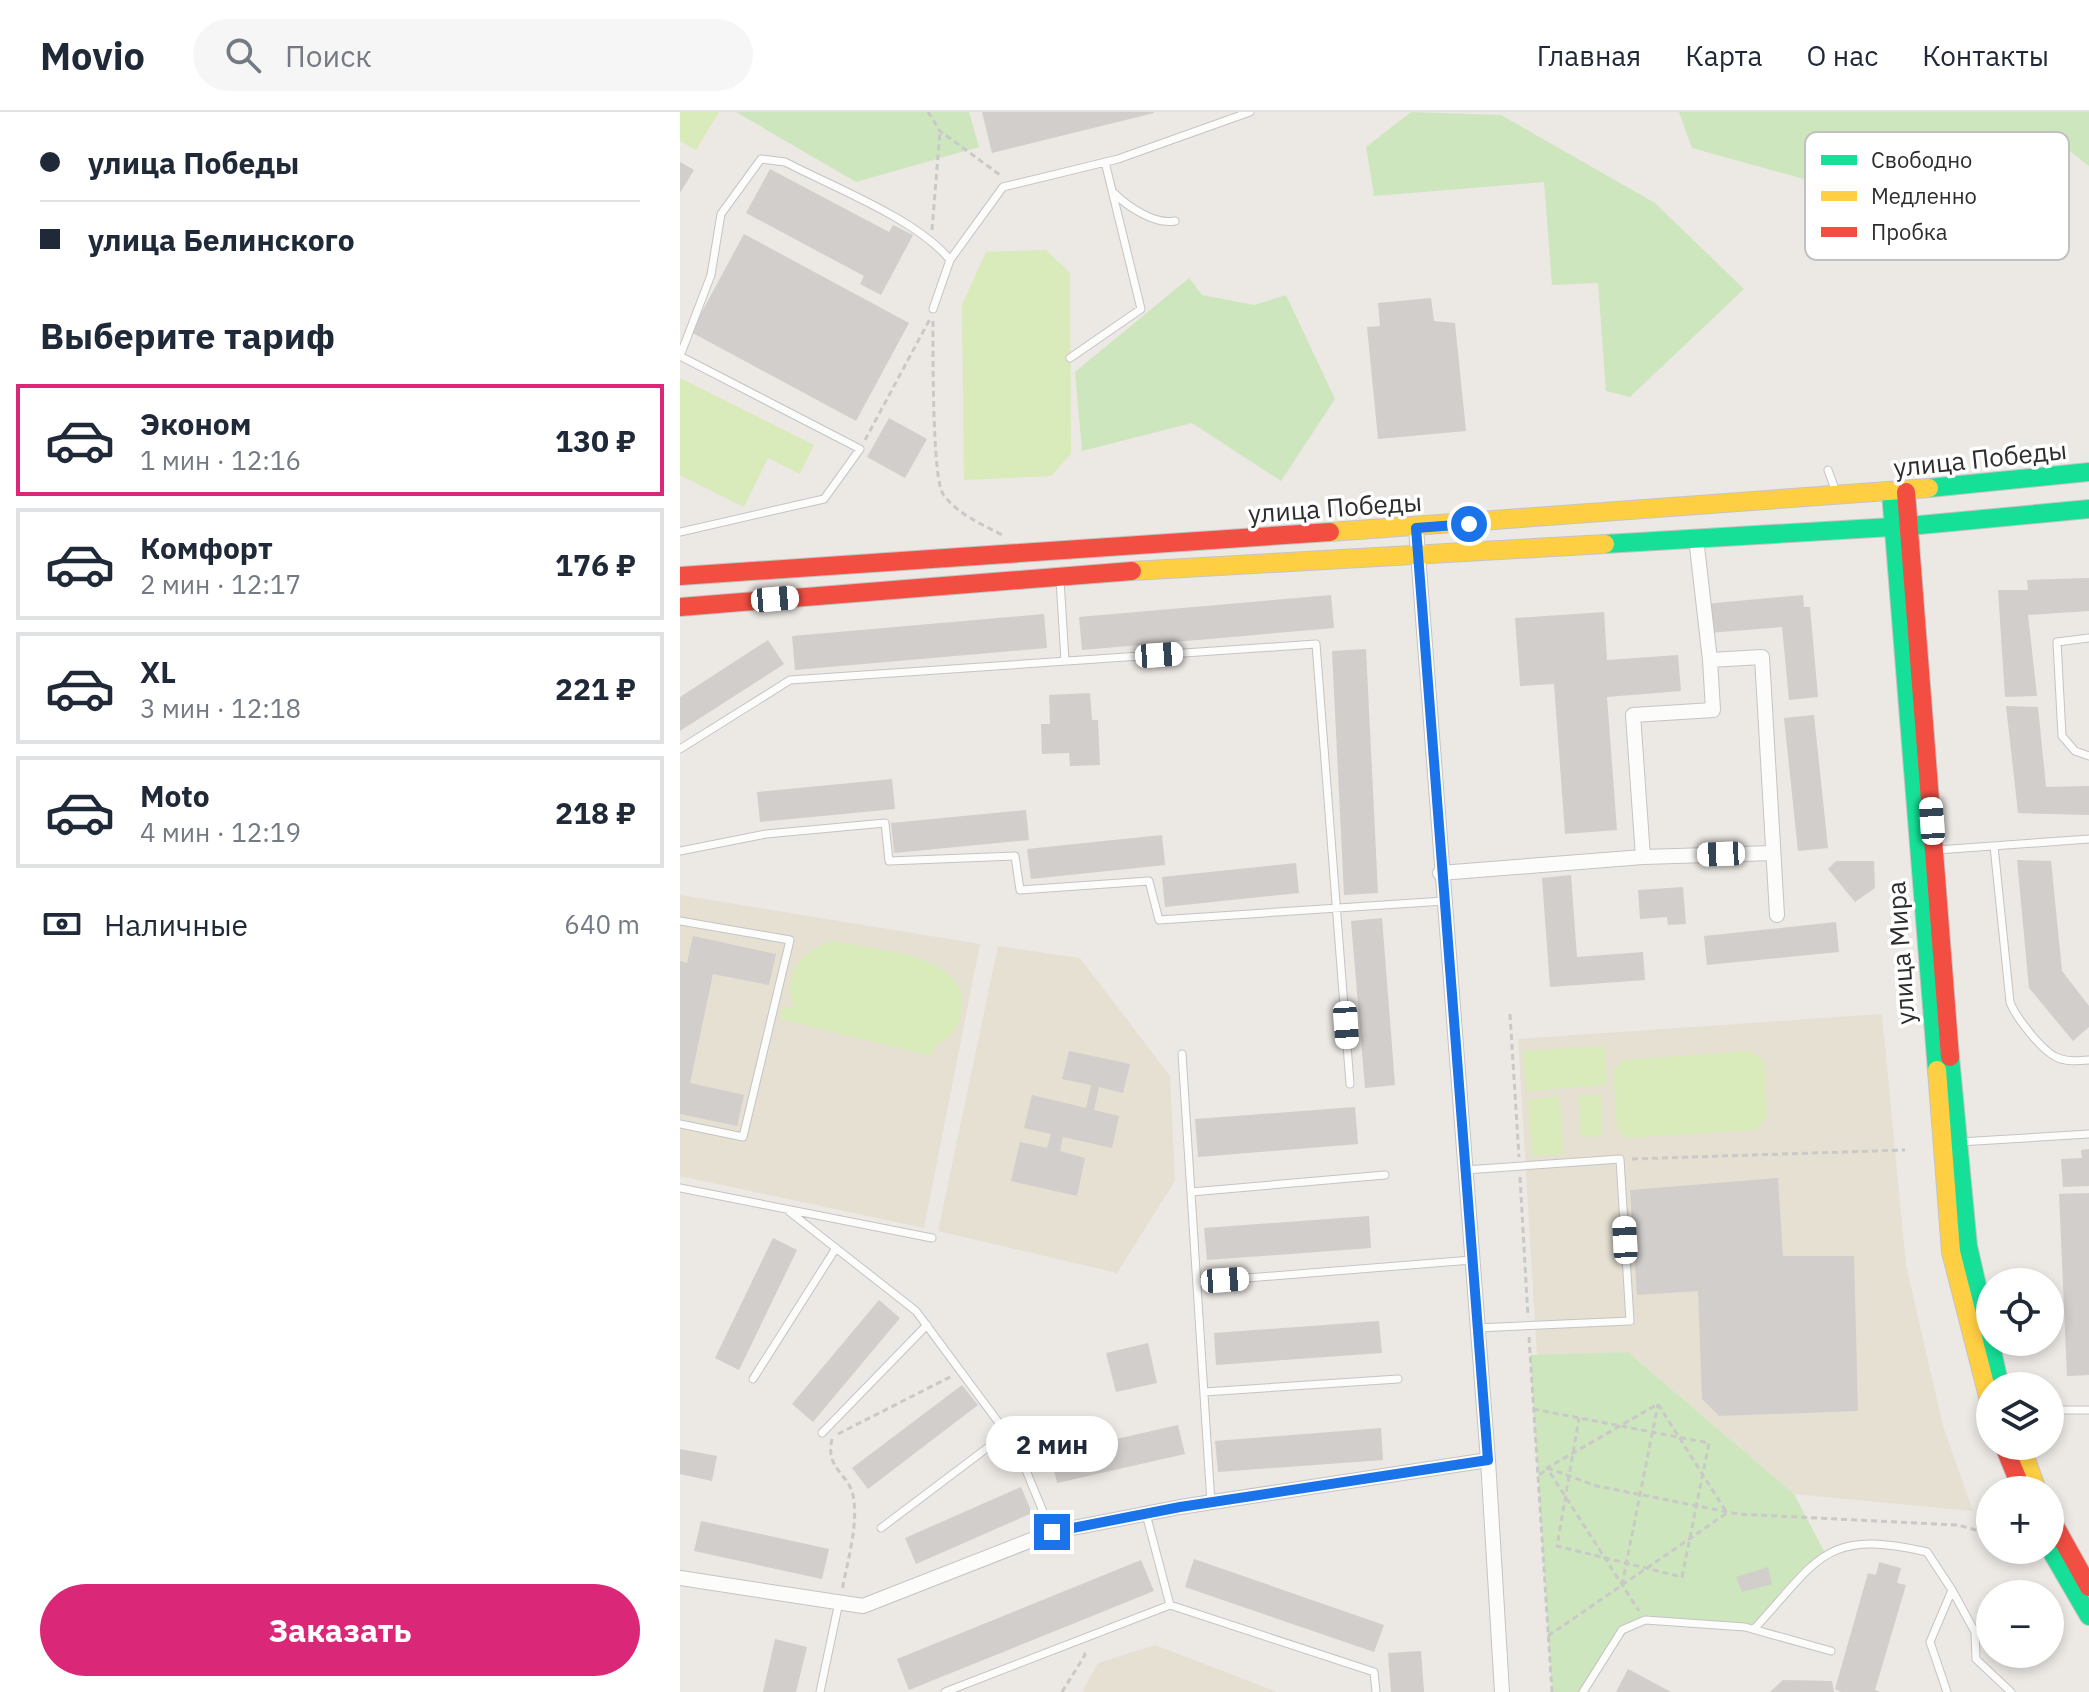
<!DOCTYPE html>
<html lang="ru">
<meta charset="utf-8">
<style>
:root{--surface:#fff;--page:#f6f6f7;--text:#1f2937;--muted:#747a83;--line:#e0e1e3;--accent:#db2777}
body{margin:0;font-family:"IBM Plex Sans",sans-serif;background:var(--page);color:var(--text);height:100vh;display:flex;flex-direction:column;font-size:30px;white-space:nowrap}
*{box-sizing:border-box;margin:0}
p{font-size:26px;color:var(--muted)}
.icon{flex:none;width:44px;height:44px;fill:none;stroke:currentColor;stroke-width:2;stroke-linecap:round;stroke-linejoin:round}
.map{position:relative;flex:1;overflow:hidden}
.details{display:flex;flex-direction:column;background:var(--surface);width:680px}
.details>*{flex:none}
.hud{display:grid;align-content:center;height:176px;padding:0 40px;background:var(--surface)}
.tools{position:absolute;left:1296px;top:1156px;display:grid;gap:16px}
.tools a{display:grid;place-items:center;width:88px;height:88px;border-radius:50%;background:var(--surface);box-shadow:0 4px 12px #0003;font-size:40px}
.end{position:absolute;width:36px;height:36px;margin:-18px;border:10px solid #1a73e8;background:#fff;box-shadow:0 0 0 4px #fff}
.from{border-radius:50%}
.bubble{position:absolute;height:56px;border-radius:28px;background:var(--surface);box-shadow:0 4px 12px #0003;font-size:26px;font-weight:700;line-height:56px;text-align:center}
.car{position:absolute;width:24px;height:48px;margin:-24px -12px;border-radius:10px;box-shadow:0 0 6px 2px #0007;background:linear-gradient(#fff 24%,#345 0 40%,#fff 0 76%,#345 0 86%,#fff 0)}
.hud b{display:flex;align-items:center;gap:28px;height:76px;font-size:30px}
.hud b+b{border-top:2px solid var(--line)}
.hud i{width:20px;height:20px;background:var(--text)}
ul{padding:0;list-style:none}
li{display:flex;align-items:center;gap:24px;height:112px;margin:0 16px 12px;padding:0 24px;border:4px solid var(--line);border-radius:0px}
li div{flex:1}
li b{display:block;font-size:30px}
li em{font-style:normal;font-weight:700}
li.active{border-color:var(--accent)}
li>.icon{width:72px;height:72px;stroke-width:1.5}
h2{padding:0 40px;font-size:36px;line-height:96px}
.pay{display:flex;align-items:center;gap:20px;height:88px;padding:0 40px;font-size:30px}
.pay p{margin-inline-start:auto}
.cta{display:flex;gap:16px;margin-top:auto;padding:16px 40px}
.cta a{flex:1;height:92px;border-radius:48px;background:var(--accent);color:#fff;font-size:32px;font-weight:700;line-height:92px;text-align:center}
header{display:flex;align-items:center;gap:48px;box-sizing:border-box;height:112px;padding:0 40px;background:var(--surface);border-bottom:2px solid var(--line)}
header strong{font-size:38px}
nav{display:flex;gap:44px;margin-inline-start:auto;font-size:28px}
.search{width:560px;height:72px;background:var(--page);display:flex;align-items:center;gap:20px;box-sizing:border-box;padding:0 28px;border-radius:44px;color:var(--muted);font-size:30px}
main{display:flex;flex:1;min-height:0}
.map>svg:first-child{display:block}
</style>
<header>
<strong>Movio</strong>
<div class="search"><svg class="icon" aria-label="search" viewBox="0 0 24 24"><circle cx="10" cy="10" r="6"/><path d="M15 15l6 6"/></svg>Поиск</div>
<nav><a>Главная</a><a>Карта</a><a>О нас</a><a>Контакты</a></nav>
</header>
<main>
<section class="details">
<div class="hud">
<b><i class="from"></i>улица Победы</b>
<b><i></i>улица Белинского</b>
</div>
<h2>Выберите тариф</h2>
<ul>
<li class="active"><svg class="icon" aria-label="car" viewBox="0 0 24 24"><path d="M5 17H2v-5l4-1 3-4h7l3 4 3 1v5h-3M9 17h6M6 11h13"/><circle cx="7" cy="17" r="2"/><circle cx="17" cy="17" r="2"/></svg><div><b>Эконом</b><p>1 мин · 12:16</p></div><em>130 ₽</em></li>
<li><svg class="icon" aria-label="car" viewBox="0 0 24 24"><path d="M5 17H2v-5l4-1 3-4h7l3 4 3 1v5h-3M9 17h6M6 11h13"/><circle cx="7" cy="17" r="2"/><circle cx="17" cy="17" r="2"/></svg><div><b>Комфорт</b><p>2 мин · 12:17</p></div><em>176 ₽</em></li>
<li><svg class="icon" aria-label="car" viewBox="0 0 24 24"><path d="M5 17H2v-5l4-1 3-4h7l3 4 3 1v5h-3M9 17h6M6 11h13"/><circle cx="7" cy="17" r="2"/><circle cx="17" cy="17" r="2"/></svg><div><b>XL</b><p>3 мин · 12:18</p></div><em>221 ₽</em></li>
<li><svg class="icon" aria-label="car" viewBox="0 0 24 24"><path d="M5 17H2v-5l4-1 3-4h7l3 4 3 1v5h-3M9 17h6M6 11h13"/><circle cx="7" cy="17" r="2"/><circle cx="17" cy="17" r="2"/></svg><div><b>Moto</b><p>4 мин · 12:19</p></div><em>218 ₽</em></li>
</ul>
<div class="pay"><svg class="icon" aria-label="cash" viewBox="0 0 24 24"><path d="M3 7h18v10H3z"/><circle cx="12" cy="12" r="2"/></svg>Наличные<p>640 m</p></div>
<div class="cta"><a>Заказать</a></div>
</section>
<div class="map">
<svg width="1409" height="1580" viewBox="0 0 1409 1580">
<rect width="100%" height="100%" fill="#ece8e4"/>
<path fill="#e6e0d3" d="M0,783L300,832L244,1116L0,1064Z
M318,834L400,846L490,964L495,1069L437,1161L258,1119Z
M1202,902L1226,1153L1263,1314L1293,1399L1114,1382L948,1240L857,1245L838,927Z
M475,1533L597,1580H402L418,1551Z"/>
<path fill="#cee6be" d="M56,0H289L299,35L176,70Z
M731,0L821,3L975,91L1064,177L950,285L926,279L918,171L872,173L864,70L694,84L686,35Z
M999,0H1409V54L1376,28L1178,82L1012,36Z
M509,166L522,183L574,193L606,183L655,287L601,369L512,311L402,339L395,260Z
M948,1240L1114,1382L1145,1441L1074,1517L965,1508L942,1518L903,1580H872L850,1243Z"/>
<path fill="#d9eabb" d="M0,0H39L16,38L0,29Z
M366,138L390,161L391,342L371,364L284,368L282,193L306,140Z
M0,266L134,333L120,362L88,346L64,395L0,363Z
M154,829C194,838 288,841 282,896C280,916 272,925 255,934L252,944L100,907L102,895L114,896C101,862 121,838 154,829Z
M925,934L927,973L847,979L843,939Z
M1069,939L1084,948L1087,1005L1076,1018L947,1026L937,1017L933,959L942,948Z
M898,983H921L922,1024L901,1025Z
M880,984L883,1042L852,1044L848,988Z"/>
<path fill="#d1cecb" d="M302,0H474V1L312,41Z
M0,50L14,58L0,81Z
M90,57L209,120L213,113L233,123L201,183L180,172L184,164L66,101Z
M64,122L229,211L176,309L11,220Z
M751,186L754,209L775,211L786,319L698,327L687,215L700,214L698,191Z
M209,306L247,327L225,366L187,345Z
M1409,466V499L1348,503L1357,584L1325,585L1318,478H1348L1347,468Z
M651,483L654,516L402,538L399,505Z
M1123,483L1124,495H1130L1138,585L1109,588L1102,515L1028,521L1025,492Z
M924,500L927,548L998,543L1001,579L927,585L937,718L885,722L874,572L840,574L835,506Z
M364,502L367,536L115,558L112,524Z
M88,528L104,552L0,619V585Z
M686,537L698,781L664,783L652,539Z
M410,581L412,608H418L420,653L390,654L389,641L362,642L361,612H370L369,583Z
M1326,594L1358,595L1366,675L1409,674V703L1338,701Z
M1134,603L1148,736L1118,739L1104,606Z
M212,667L215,697L80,710L77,680Z
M346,698L349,728L214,741L211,711Z
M482,723L485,753L351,767L347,737Z
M1337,748L1371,749L1382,859L1409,894V915L1393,929L1349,876Z
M1156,749H1194L1195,776L1175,790L1148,757Z
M616,751L619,781L485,795L482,765Z
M891,763L897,845L963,840L965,868L870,875L862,766Z
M1003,775L1006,812L988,813L987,805L960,807L958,778Z
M702,806L715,973L685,976L671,809Z
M1156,810L1159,840L1027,853L1024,824Z
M13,824L96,842L89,873L33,862L10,971L64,983L57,1014L0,1002V849L7,851Z
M389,939L450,952L443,981L419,975L414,998L439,1004L432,1036L383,1025L380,1039L405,1046L397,1084L331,1069L340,1030L367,1036L371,1022L344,1016L352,983L406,996L411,973L382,967Z
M675,995L678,1032L518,1045L515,1007Z
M1409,1037V1074L1383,1075L1381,1047L1402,1046L1401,1038Z
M1098,1066L1103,1144H1174L1178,1299L1039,1304L1022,1287L1018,1179L957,1183L950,1078Z
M1409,1081V1263L1387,1264L1379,1082Z
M689,1104L691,1136L527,1148L524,1116Z
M93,1126L117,1138L59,1258L35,1246Z
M199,1188L220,1206L133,1310L112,1292Z
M699,1209L702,1241L536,1253L534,1221Z
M468,1231L477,1271L436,1280L426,1241Z
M282,1273L298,1293L188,1377L172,1356Z
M498,1313L505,1342L377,1371L370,1342Z
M701,1316L703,1348L538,1360L535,1329Z
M0,1337L37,1344L32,1369L0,1362Z
M341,1375L352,1401L236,1452L225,1426Z
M21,1409L149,1437L142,1467L14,1439Z
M514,1447L704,1513L694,1540L505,1475Z
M461,1448L474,1479L229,1578L217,1547Z
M1199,1450L1221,1456L1217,1471L1226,1473L1195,1578L1200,1580H1161L1155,1577L1188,1461L1196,1463Z
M1088,1455L1092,1472L1062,1480L1056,1465Z
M95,1527L127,1535L116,1580H83Z
M741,1539L744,1580H711L708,1541Z
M948,1557L991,1580H936Z
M1103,1568L1152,1569L1154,1580H1090Z"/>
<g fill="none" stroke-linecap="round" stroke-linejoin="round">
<defs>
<path id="lane" d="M434,81C448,95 475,113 495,109
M253,197L270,148L323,75L438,47L570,0
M390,246L461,197L425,50
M1148,358L1156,380
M0,420L144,387L180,337L0,244L31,163L41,102L81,47L105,50C153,75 237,107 270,148
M380,467L385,549
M1409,526L1377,530L1382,624L1395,639L1409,644
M0,637L110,568L636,532L670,972
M1314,734L1330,890C1335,904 1361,938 1376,945C1386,950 1398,949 1409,948
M1257,738L1409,727
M0,739L86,722L205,711L209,749L335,744L340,778L469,769L479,808L764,789
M0,809L110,828L63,1025L0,1012
M502,942L531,1391
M1279,1030L1409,1022
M785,1058L940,1047L950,1209L797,1216
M0,1076L252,1126
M511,1080L705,1063
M106,1097L236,1199L336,1334L371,1419
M517,1170L792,1148
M73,1267L156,1136
M524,1280L718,1267
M1370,1298H1409
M142,1321L247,1213
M466,1402L490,1493L694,1560L696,1580
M201,1416L327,1321
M1272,1478L1295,1520L1296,1547L1331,1580
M1074,1517C1139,1447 1144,1416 1247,1440L1272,1478L1250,1530L1267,1580
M140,1580L159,1490
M265,1580L490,1493
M903,1580L942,1518L965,1508L1065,1515L1151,1539"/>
<path id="street" d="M736,416L808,1348L822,1580
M1016,426L1030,548
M963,745L953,603L1033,598L1030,548L1082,545L1097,803
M760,761L963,745L1093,741
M0,1466L183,1494L372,1420L500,1395L808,1348"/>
<path id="fast" d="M1249,376L1409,360
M1211,381L1257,958
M925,432L1229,414L1409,397
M1270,945L1288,1134L1320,1274
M1370,1437L1409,1504"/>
<path id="slow" d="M650,420L1249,376
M452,459L925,432
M1257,958L1271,1140L1310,1292
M1341,1334L1357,1378"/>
<path id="jam" d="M1226,380L1270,945
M0,464L650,420
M0,495L452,459
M1324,1334L1342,1378
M1370,1405L1409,1475"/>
</defs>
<use href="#lane" stroke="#c5c4c5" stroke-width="9"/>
<use href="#street" stroke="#c5c4c5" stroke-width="16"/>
<use href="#fast" stroke="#c5c4c5" stroke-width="20"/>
<use href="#slow" stroke="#c5c4c5" stroke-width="20"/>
<use href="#jam" stroke="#c5c4c5" stroke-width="20"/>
<path stroke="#c9c9c8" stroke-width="3" stroke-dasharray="6 4" stroke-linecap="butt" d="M248,0L260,19L320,63
M252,118L260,19
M253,209C253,235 252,366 263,382C278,403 302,412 324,424
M185,328L251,205
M830,902L839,1045
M952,1047L1225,1038
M840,1065L848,1205
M849,1225L872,1580
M853,1297L1029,1331L1002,1465L877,1434L899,1306
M158,1322L272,1264
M152,1327C145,1357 168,1361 173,1383C179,1413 167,1450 162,1479
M860,1363L867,1356L917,1374L1058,1402L1278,1413L1310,1422
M942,1473L978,1292
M868,1524L1047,1401L978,1292L867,1356C898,1404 928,1451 959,1499
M382,1580L405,1543L404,1539"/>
<use href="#lane" stroke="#fcfcfb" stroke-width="7"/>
<use href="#street" stroke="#fcfcfb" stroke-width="14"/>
<use href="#fast" stroke="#16e098" stroke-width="18"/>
<use href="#slow" stroke="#ffcf43" stroke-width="18"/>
<use href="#jam" stroke="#f24e42" stroke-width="18"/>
</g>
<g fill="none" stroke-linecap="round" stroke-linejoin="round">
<path stroke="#1a73e8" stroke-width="10" d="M372,1420L500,1395L808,1348L736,416L789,412"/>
</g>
<g text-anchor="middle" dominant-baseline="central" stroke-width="7" stroke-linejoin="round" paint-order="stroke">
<g font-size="26" fill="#2e2e2e" stroke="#fff">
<text transform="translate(1300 346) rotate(-6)">улица Победы</text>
<text transform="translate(655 395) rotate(-4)">улица Победы</text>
<text transform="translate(1220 841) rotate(-94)">улица Мира</text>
</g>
</g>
<rect x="1125" y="20" width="264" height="128" rx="12" fill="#fff" stroke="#c0c0c0" stroke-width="2"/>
<rect x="1141" y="43" width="36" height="10" fill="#16e098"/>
<rect x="1141" y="79" width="36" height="10" fill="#ffcf43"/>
<rect x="1141" y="115" width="36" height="10" fill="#f24e42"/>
<g font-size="22" fill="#2e2e2e">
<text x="1191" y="56">Свободно</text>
<text x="1191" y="92">Медленно</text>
<text x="1191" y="128">Пробка</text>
</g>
</svg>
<div class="tools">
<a><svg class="icon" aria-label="locate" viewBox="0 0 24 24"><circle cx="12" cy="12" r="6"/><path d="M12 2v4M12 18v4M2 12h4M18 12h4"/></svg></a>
<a><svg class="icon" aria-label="layers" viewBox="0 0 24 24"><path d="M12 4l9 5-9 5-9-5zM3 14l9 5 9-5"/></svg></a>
<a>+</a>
<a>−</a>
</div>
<i class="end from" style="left:789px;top:412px"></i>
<i class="end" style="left:372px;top:1420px"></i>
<div class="bubble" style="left:306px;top:1304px;width:132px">2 мин</div>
<i class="car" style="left:95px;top:487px;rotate:85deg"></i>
<i class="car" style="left:479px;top:543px;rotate:86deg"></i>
<i class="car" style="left:1252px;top:709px;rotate:356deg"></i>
<i class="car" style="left:1041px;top:742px;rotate:268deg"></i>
<i class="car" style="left:666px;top:913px;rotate:176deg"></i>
<i class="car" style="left:945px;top:1128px;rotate:357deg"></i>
<i class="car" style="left:545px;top:1168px;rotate:86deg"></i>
</div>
</main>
